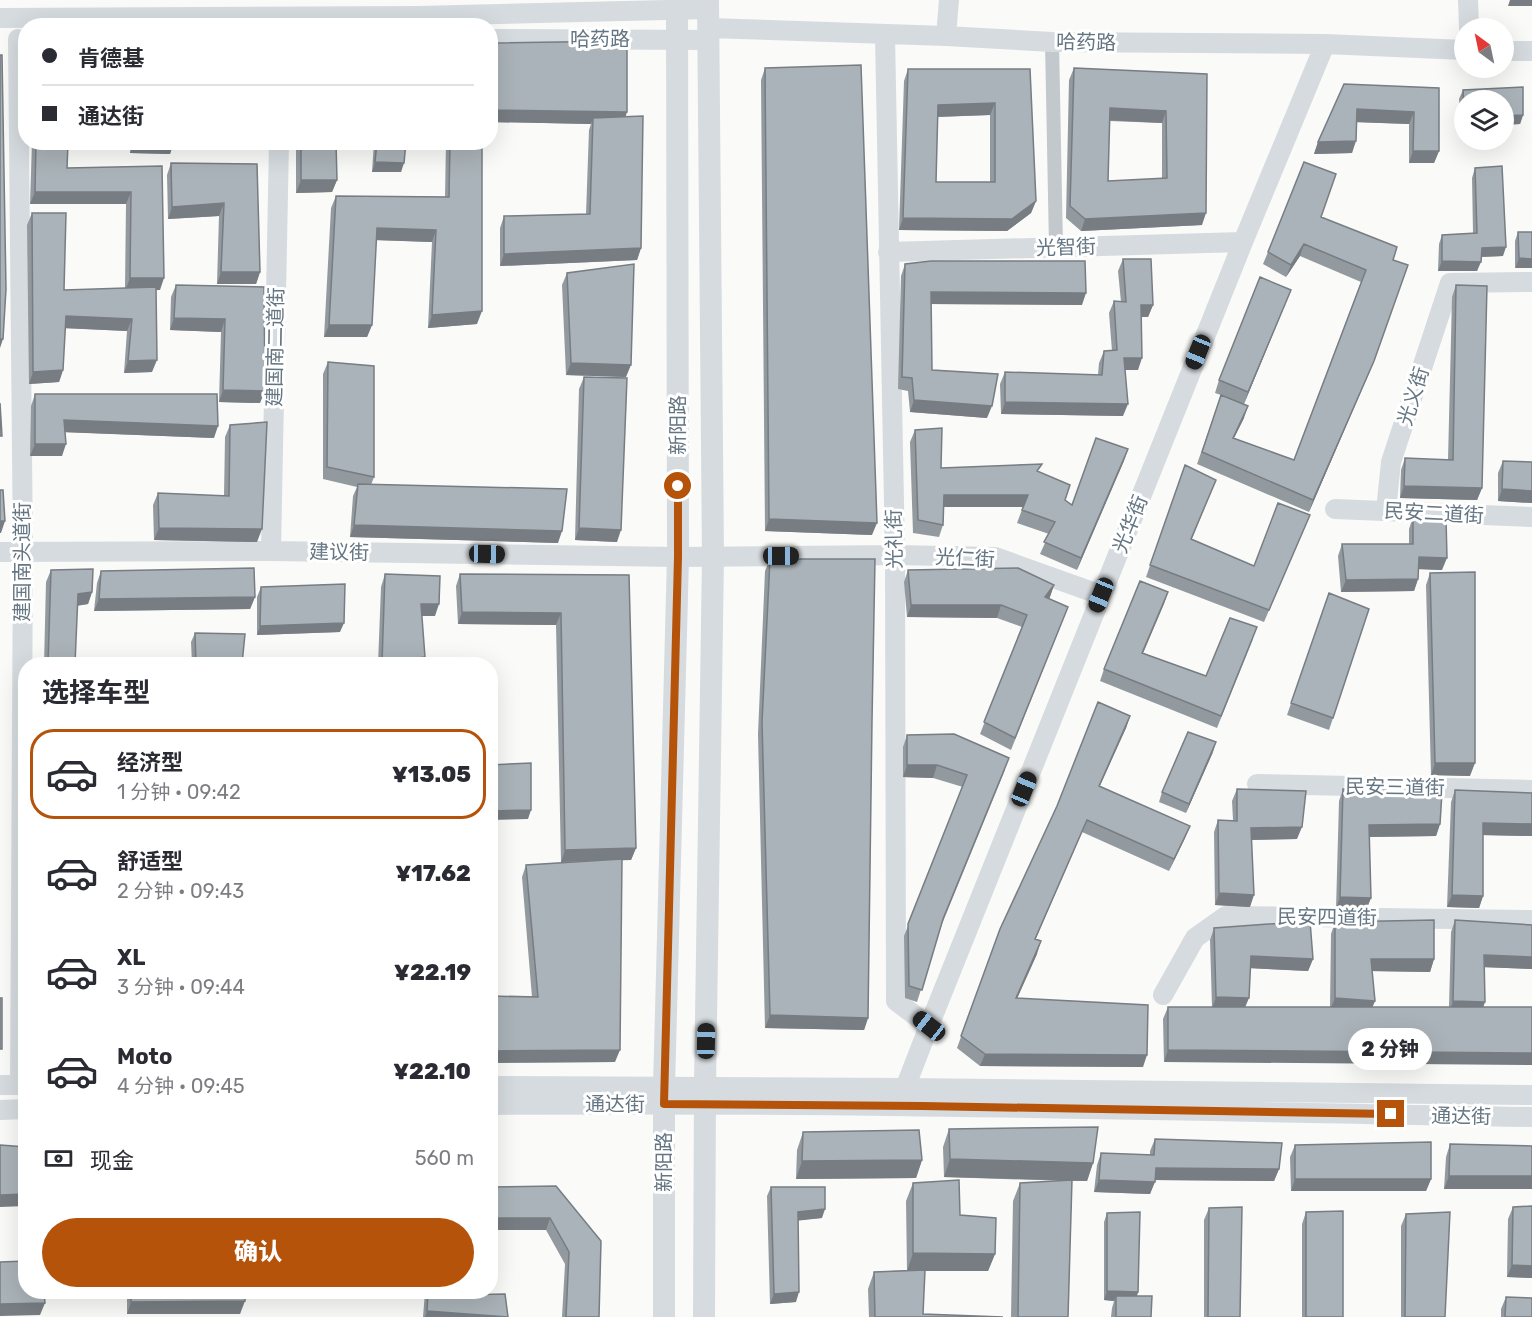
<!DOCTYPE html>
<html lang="zh">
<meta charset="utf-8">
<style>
:root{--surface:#fff;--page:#f7f7f7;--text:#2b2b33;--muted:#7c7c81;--line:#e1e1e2;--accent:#b45309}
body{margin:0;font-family:Rubik,"Noto Sans SC",sans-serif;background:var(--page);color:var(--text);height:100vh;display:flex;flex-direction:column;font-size:22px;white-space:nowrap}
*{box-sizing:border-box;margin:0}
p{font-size:20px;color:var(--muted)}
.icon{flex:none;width:33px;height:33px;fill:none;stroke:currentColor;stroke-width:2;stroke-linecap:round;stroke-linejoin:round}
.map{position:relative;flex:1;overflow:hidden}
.drawer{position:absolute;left:18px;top:657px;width:480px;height:642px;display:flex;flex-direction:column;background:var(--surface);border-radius:24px;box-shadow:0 6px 24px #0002}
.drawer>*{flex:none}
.guide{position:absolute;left:18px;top:18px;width:480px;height:132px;border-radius:24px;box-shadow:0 6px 24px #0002;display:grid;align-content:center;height:132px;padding:0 24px;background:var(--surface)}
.needle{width:39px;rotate:327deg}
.fabs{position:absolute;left:1454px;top:18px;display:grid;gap:12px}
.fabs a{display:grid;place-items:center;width:60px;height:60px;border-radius:50%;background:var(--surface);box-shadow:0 6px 24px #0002;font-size:30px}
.end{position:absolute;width:27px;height:27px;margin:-14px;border:8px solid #b45309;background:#fff;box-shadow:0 0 0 3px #fff}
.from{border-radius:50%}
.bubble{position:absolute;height:42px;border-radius:21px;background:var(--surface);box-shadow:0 6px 24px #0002;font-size:20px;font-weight:800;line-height:42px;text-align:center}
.car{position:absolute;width:18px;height:36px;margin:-18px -9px;border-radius:8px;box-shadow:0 0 4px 2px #0007;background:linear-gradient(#222 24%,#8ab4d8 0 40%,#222 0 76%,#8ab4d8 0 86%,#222 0)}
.guide b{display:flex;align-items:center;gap:21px;height:57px;font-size:22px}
.guide b+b{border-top:2px solid var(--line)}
.guide i{width:15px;height:15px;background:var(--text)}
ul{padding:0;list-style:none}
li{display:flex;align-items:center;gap:18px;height:90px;margin:0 12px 9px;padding:0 12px;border:3px solid transparent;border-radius:24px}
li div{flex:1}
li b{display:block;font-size:22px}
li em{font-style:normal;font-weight:800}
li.on{border-color:var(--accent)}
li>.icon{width:54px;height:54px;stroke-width:1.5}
h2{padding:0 24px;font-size:27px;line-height:72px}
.pay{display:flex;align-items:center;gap:15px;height:66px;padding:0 24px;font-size:22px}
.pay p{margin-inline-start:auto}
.cta{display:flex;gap:12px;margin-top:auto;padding:12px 24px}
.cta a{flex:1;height:69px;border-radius:36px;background:var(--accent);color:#fff;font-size:24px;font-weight:800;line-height:69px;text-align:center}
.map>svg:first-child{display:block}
</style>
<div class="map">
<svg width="1532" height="1317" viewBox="0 0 1532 1317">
<rect width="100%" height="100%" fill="#fafaf8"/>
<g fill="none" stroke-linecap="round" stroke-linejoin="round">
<path stroke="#c3c8cc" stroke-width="14" d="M1052,42L1056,247"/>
<path stroke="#d6dbdf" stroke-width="20" d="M1468,0L1469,28
M0,18L418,16L708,9
M709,28L946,36L1052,42L1325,44L1464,50
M885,35L895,555L896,1001L929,1026
M946,36L949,0
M18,39L23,552L20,1085
M490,39L709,40
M1503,51H1532
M888,252L1243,242
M1335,509L1532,517
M1386,511L1391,462L1450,283L1532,282
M271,551L279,142
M0,552L271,551L678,557L895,555L995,557L1101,595
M1257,784L1532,790
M1163,995L1195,938L1226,916L1532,920
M0,1085H26
M490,1086L905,1088L1532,1095
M490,1105C838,1102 1185,1111 1532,1117
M898,1106L929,1026L1243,242L1325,44
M0,1110L26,1109"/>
<path stroke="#d6dbdf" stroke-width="22" d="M664,1317V1087L678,557L677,0
M704,1317L705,1087L713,557L708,0"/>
</g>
<path fill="#929a9f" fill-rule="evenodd" d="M494,43L626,116L641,248L637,260L500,266V228L504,216L586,214L589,130L591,124L490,122V53Z
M765,68L872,535L765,531L761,80Z
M1074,68L1207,74L1202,225L1081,231L1066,218L1069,80ZM1109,121L1162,123V179L1108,181Z
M908,69H1030L1036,201L1031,213L1007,231L899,230L904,81ZM990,115V182H936L937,117Z
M1344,84L1439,88V151L1434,163H1409V124L1357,122L1352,153L1314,154L1318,142Z
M1523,87V115L1520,124L1503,125V100H1464V125H1461L1459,99L1463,90Z
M32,142H68L67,168L162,166L160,290H156L152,372L124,373L127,331L65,328L63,370L59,382L29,384L27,225L32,213L64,290L125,288L126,204H30Z
M131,142H174L170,154L130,153Z
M296,142H336L337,180L332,192L296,193Z
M374,142H406L401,172H372Z
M446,142H482L477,324L428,328L432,242L376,240L372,325L367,337H324L331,208L336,196L445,197Z
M171,163L257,164L260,272L256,284H217L219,216L168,219L167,175Z
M1475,168L1503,256L1481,257L1477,271H1438L1439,244L1442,235L1473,233L1472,178Z
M1321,217L1393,260L1369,373L1309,512L1197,464L1221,395L1215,393L1219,380L1291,290L1244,404V418L1234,438L1294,460L1361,282L1300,256L1286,277L1263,264L1268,252Z
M1518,232H1532L1515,268V241Z
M1123,259L1153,305L1148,317H1141L1138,370H1125L1123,416L1001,414L1000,384L1005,372L1098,375L1099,363L1104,351H1112L1109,313L1114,301L1121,302L1118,271Z
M905,264L1082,305L931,304L932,370L987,418L910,412L908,391L898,389L901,276Z
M567,273L626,377L566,375L562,285Z
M176,285L264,287L260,403L219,402L221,332L170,330L171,297Z
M1456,285L1482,488L1477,500L1400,498L1401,470L1405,458L1448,460L1452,297Z
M328,362L374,477L371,485L558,543L350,537L353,496L357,487L323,479V374Z
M584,377L617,542L575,540L579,389Z
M35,394L214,438L65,432L62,456H30L31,406Z
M230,425L257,542L154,540L153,505L158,493L224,496L225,437Z
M915,430L941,468L1039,472L1065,500L1072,505L1128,449L1077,570L1040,554L1049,534L1017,523L1023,507H944L943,525L939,537L913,533L910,442Z
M1503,461L1532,462V503L1498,501V473Z
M1185,465L1211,492L1192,539L1254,566L1310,515L1264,622L1146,577Z
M1413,517L1442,570L1419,569L1418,579L1414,591L1341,592L1338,556L1342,544H1409V529Z
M770,559L872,721L868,1018L864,1030L765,1028L758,734L765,571Z
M51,570L92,592L88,604L77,606L75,664H44L46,582Z
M908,570L1054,585L1049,599L1068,607L1011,750L980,734L1022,627L997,618L907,617L904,582Z
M101,571L255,597L250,609L94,611L97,583Z
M1430,573L1470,776L1431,775L1426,585Z
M385,574L435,616H422L423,664H378L381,587Z
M460,574L629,575L636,848L631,860H622L615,1062L490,1063V996L532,997L522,877L526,865L593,861L561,862L556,625L458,624L456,586Z
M261,587L340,632L257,635V597Z
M1168,592L1143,653L1206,676L1253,639L1217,728L1100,681L1104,669Z
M1329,593L1333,718L1329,730L1287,715Z
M195,633L242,664H192L191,642Z
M1130,716L1126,728L1100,786L1185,838L1169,871L1082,832L1035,940L1037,954L1017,998L1143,1067L980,1066L957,1048L1000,929Z
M907,735L1005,770L942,924L917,1002L905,998L904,936L963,787L933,778L903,777V747Z
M1213,752L1186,813L1159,802L1162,792Z
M1237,789L1297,839L1252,840L1250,907L1215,905L1214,832L1218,820H1233L1232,801Z
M1343,789L1440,824L1436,836L1369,837L1371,898L1366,910L1336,909L1339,801Z
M1455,790L1532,793V836L1483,835V896L1479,908L1447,907L1451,802Z
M1455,920L1532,925V969L1484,967L1485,1002L1164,1062L1163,1019L1168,1007H1212L1210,940L1214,928L1313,959L1308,971L1250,968L1245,1007H1330L1331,934L1335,922L1434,959L1430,972L1372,971L1375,1001L1372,1007H1449L1451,932Z
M949,1129L1093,1163L1087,1181H1072L1068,1317H1011L1013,1201L1020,1183L1068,1181L944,1177L943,1147Z
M803,1132L922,1160L916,1178L796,1179L797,1150Z
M1155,1139L1279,1169L1274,1181L1155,1180L1150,1194L1094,1192L1097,1165L1101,1153L1150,1155V1151Z
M1450,1144L1532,1146V1189H1444L1446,1157Z
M1295,1145L1431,1179L1426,1191H1291L1290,1157Z
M913,1183L960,1215L995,1254L988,1271H925L923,1314L1003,1317H869L868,1289L874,1272L907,1270L906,1201Z
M490,1187L601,1241L599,1317H562L565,1264L546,1230Z
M771,1187L822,1218L798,1220L796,1302L770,1304L767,1196Z
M1513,1207L1532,1278L1507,1277L1508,1219Z
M1209,1208L1240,1317H1204V1220Z
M1306,1212L1343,1317H1302V1224Z
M1107,1213L1138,1292L1137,1296L1151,1317H1111L1112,1308L1114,1301L1104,1300V1222Z
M1406,1214L1445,1317H1401V1226Z
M127,1292H245L240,1314H127Z
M425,1292H458L459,1295L508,1317H423Z
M1506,1297L1532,1317H1501V1309Z"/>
<path fill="#777d82" d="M1510,0H1532V6H1508Z
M995,103L990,115L933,117L938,105Z
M1110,108L1166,111L1162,123L1105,120Z
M1357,109L1414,112L1409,124L1352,122Z
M494,110L627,112L623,125L593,118L591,124L490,122Z
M1523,115L1520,124L1503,125V116Z
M1356,141L1352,153L1314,154L1318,142Z
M134,142H174L170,154L130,153Z
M212,142H235L211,144Z
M1413,151H1439L1434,163H1409Z
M375,162L404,163L401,172H372Z
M301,180H337L332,192L296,193Z
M35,192H131L126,204H30Z
M1036,201L1031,213L1007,231L899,230L903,218Z
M224,203L219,216L168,219L172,207Z
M1206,213L1202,225L1081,231L1085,219Z
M377,228L436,230L432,242L373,240Z
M1304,244L1300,256L1286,277L1291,265Z
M1506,247L1503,256L1479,257L1482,248Z
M641,248L637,260L500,266L504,254Z
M1519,258L1532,259V268H1515Z
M1442,261L1481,262L1477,271H1438Z
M221,272H260L256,284H217Z
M130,278H164L160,290L125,291Z
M1291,290L1286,302L1244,404L1248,392Z
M931,292L1086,293L1082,305L926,304Z
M1141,305H1153L1148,317H1136Z
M482,311L477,324L428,328L432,315Z
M66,316L132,319L127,331L61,328Z
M174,318L225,319L221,332L170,330Z
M329,325H372L367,337H324Z
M0,339H3L0,348Z
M1124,358H1142L1138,370H1120Z
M157,360L152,372L124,373L128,361Z
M1374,361L1369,373L1309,512L1313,500Z
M571,363L631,365L626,377L566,375Z
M63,370L59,382L29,384L33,372Z
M223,390L265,391L260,403L219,402Z
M914,400L992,406L987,418L910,412Z
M1005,402L1128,404L1123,416L1001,414Z
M1248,406L1244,418L1228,450L1233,438Z
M64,420L218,426L214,438L60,432Z
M35,444H66L62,456H30Z
M1128,449L1124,461L1077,570L1081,558Z
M1404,486L1482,488L1477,500L1400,498Z
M1502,489L1532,491V503L1498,501Z
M944,495H1028L1023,507H939Z
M769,519L877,523L872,535L765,531Z
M0,521H5L1,533H0Z
M354,525L562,531L558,543L350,537Z
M159,528L262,529L257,542L154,540Z
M579,528L621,530L617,542L575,540Z
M1419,557L1447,558L1442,570L1415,569Z
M1418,579L1414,591L1341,592L1346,580Z
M1054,585L1050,597L1041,609L1045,597Z
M92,592L88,604L73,606L78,594Z
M1168,592L1164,604L1138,665L1142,653Z
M255,597L250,609L94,611L99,599Z
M421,604H439L435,616H417Z
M911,605H1001L997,618L907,617Z
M462,612L561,613L556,625L458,624Z
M344,623L340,632L257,635L260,626Z
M425,657L423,664H381L382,663Z
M1130,716L1126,728L1094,798L1099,786Z
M1216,742L1213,752L1186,813L1189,804Z
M1435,763H1475L1470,776L1431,775Z
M907,765H937L933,778L903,777Z
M531,810L528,819L490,820V811Z
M1087,820L1082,832L1030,952L1035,939Z
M1483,823L1532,824V836L1479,835Z
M1440,824L1436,836L1365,837L1369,825Z
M1190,826L1185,838L1169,871L1174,859Z
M1302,827L1297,839L1247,840L1251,828Z
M636,848L631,860L561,862L565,850Z
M1219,893L1254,895L1250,907L1215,905Z
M1452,895L1483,896L1479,908L1447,907Z
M1340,897L1371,898L1366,910L1336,909Z
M1041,941L1037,954L1012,1010L1016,998Z
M1484,955L1532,957V969L1479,967Z
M1251,956L1313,959L1308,971L1247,968Z
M1371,959H1434L1430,972L1367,971Z
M1216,997L1249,998L1244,1010L1212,1009Z
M1335,998L1375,1001L1370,1013L1330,1010Z
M1453,1001L1485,1002L1481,1014L1449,1013Z
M770,1015L868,1018L864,1030L765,1028Z
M620,1050L615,1062L490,1063V1051Z
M1168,1050L1532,1053V1065L1164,1062Z
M985,1054L1147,1055L1143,1067L980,1066Z
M950,1159L1093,1163L1087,1181L944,1177Z
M922,1160L916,1178L796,1179L802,1161Z
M1156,1168L1279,1169L1274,1181L1152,1180Z
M1449,1176H1532V1189H1444Z
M1295,1179H1431L1426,1191H1291Z
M1099,1180L1155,1182L1150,1194L1094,1192Z
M26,1194V1206L0,1207V1195Z
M825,1209L822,1218L795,1221L798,1212Z
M490,1218H550L546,1230H490Z
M913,1253L995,1254L988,1271H907Z
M1512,1265L1532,1266V1278L1507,1277Z
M1107,1291L1138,1292L1135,1301L1116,1296L1114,1301L1104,1300Z
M263,1292H353L351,1295L261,1297Z
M799,1292L796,1302L770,1304L774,1294Z
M245,1301L240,1314H127L131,1302Z
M45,1303L40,1315L0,1316V1304Z
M427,1311L507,1317H425Z"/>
<path fill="#aab3b9" stroke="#777d82" stroke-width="1.5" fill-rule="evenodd" d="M627,41V112L494,110V43Z
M0,55H2L6,289L3,339H0Z
M861,65L877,523L769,519L765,68Z
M1074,68L1207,74L1206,213L1085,219L1070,206ZM1110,108L1166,111L1167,178L1108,181Z
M908,69H1030L1036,201L1012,219L903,218ZM995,103V182H936L938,105Z
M1344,84L1439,88V151H1413L1414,112L1357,109L1356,141L1318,142Z
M1523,87V115L1503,116V100H1464V109L1463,90Z
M643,116L641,248L504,254V216L590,214L593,118Z
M36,142H68L67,168L162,166L164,278H130L131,192H35Z
M301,142H336L337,180H301Z
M377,142H406L404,163L375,162Z
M450,142H482V311L432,315L436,230L377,228L372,325H329L336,196L449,197Z
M1304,162L1336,174L1321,217L1397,247L1393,260L1408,265L1374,361L1313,500L1202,452L1221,395L1248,406L1233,438L1294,460L1366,270L1304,244L1291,265L1268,252Z
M171,163L257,164L260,272H221L224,203L172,207Z
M1502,166L1506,247L1482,248L1481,262L1442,261V235L1477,233L1475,168Z
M32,213H66L64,290L156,287L157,360L128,361L132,319L66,316L63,370L33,372Z
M1518,232H1532V259L1519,258Z
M1123,259H1151L1153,305H1141L1142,358H1124L1128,404L1005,402V372L1102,375L1104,351L1117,350L1114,301L1126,302Z
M931,261H1085L1086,293L931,292L932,370L998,374L992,406L914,400L912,378L902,377L905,264Z
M634,264L631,365L571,363L567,273Z
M1260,277L1291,290L1248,392L1219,380Z
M176,285L264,287L265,391L223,390L225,319L174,318Z
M1456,285L1487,286L1482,488L1404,486L1405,458L1453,460Z
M328,362L374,366V477L327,467Z
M584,377L627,378L621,530L579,528Z
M35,394H217L218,426L64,420L66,444H35Z
M0,403L2,436H0Z
M267,422L262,529L159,528L158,493L229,496L230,425Z
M942,428L941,468L1042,464L1037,471L1070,485L1065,500L1072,505L1096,438L1128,449L1081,558L1044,542L1055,522L1022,510L1028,495H944L943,525L918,520L915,430Z
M1503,461L1532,462V491L1502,489Z
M1185,465L1216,480L1191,539L1254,566L1278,503L1310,515L1269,610L1150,565Z
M358,484L567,489L562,531L354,525Z
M0,490H3L5,521H0Z
M1413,517L1446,518L1447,558L1419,557L1418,579L1346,580L1342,544H1413Z
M770,559H875L872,721L868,1018L770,1015L762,722Z
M254,568L255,597L99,599L101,571Z
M1018,568L1054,585L1045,597L1068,607L1015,738L984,722L1027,615L1001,605H911L908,570Z
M93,569L92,592L78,594L75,664H48L51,570Z
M1475,572V763H1435L1430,573Z
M385,574L440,576L439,604H421L425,657L382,663Z
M460,574L629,575L636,848L565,850L561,613L462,612Z
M1140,581L1168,592L1142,653L1206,676L1230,618L1257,627L1221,716L1104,669Z
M345,584L344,623L260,626L261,587Z
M1329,593L1369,609L1333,718L1291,703Z
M195,633L245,634L242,664H196Z
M1098,702L1130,716L1099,786L1190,826L1174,859L1087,820L1035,939L1041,941L1016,998L1148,1005L1147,1055L985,1054L961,1036L1000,929L1057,806Z
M1188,732L1216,742L1189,804L1162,792Z
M954,734L1009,758L943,919L922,990L909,986L908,924L967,775L937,765H907V735Z
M531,763V810L490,811V765Z
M1237,789L1306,791L1302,827L1251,828L1254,895L1219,893L1218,820L1237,821Z
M1343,789L1442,792L1440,824L1369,825L1371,898L1340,897Z
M1455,790L1532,793V824L1483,823V896L1452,895Z
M622,859L620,1050L490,1051V996L538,997L526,865Z
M1434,920V959H1371L1375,1001L1335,998V922Z
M1455,920L1532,925V957L1484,955L1485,1002L1453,1001Z
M1310,921L1313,959L1251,956L1249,998L1216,997L1214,928Z
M0,998H2V1049H0Z
M1168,1007H1532V1053L1168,1050Z
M1098,1127L1093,1163L950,1159L949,1129Z
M919,1130L922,1160L802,1161L803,1132Z
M1155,1139L1282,1143L1279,1169L1156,1168L1155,1182L1099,1180L1101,1153L1154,1155Z
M1431,1142V1179H1295V1145Z
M1450,1144L1532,1146V1176H1449Z
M0,1145L26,1147V1194L0,1195Z
M959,1180L960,1215L996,1218L995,1254L913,1253V1183Z
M1072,1180L1068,1317H1018L1020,1183Z
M556,1186L601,1241L599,1317H566L569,1252L550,1218H490V1187Z
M771,1187H825V1209L798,1212L799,1292L774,1294Z
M1532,1206V1266L1512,1265L1513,1207Z
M1242,1207L1240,1317H1208L1209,1208Z
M1343,1211V1317H1306V1212Z
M1140,1212L1138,1292L1107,1291V1213Z
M1450,1212L1445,1317H1405L1406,1214Z
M26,1261V1292H44L45,1303L0,1304V1262Z
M925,1270L923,1314L1003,1317H875L874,1272Z
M131,1292H245V1301L131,1302Z
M428,1292H458L459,1295L505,1294L508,1317L427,1311Z
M1116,1296H1152L1151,1317H1116Z
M1506,1297L1532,1298V1317H1505Z"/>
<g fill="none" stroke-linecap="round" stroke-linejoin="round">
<path stroke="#b45309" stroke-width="8" d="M678,486V557L664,1104L922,1106L1391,1114"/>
</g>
<g text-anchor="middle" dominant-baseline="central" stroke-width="6" stroke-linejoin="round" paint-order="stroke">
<g font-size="20" fill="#657683" stroke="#fff">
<text x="600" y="39">哈药路</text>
<text transform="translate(1086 42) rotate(1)">哈药路</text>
<text transform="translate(1066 247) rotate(-2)">光智街</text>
<text transform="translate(275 347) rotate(-89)">建国南二道街</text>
<text transform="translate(1413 396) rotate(-72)">光义街</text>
<text transform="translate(678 425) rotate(-90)">新阳路</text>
<text transform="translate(1434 513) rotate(3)">民安二道街</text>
<text transform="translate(1130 524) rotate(-68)">光华街</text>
<text transform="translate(894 539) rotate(-91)">光礼街</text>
<text transform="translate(339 552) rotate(1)">建议街</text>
<text transform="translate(965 558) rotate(3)">光仁街</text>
<text transform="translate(22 562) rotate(-90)">建国南头道街</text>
<text transform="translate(1395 787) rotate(1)">民安三道街</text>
<text transform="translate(1327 917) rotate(1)">民安四道街</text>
<text x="615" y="1104">通达街</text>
<text transform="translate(1461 1116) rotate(1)">通达街</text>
<text transform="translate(664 1162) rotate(-90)">新阳路</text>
</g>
</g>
</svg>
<div class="fabs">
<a><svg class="needle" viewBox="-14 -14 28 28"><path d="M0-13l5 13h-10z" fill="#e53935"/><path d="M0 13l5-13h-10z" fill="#7c7c81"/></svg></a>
<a><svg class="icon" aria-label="layers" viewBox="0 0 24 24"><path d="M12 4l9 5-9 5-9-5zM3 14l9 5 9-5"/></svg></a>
</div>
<i class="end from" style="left:678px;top:486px"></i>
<i class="end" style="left:1391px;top:1114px"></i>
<div class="bubble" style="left:1348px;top:1028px;width:84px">2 分钟</div>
<i class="car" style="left:1198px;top:352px;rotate:202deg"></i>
<i class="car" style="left:487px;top:554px;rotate:91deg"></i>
<i class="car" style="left:781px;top:556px;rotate:90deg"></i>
<i class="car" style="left:1101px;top:595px;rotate:202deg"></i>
<i class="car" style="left:1024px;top:789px;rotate:22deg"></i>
<i class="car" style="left:929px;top:1026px;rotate:308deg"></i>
<i class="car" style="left:706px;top:1041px;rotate:1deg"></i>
<div class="guide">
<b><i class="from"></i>肯德基</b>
<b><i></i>通达街</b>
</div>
<section class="drawer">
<h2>选择车型</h2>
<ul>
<li class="on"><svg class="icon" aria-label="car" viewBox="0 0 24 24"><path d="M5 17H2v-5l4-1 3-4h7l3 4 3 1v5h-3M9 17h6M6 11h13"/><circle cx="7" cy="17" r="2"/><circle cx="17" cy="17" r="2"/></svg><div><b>经济型</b><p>1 分钟 · 09:42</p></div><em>¥13.05</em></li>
<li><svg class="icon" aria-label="car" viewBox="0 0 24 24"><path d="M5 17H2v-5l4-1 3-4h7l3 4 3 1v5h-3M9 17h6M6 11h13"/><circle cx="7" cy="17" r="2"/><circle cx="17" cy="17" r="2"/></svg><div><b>舒适型</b><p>2 分钟 · 09:43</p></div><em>¥17.62</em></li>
<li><svg class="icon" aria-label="car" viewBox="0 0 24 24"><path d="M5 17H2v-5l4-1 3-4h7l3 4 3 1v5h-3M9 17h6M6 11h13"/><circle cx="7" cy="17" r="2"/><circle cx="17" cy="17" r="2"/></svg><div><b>XL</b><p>3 分钟 · 09:44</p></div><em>¥22.19</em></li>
<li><svg class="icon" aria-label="car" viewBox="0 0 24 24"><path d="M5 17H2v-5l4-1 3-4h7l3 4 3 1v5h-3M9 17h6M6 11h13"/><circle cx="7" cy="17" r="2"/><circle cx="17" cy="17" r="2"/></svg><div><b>Moto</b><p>4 分钟 · 09:45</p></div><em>¥22.10</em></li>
</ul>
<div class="pay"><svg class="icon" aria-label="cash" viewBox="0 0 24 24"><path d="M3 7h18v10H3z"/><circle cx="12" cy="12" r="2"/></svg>现金<p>560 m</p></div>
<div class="cta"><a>确认</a></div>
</section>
</div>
